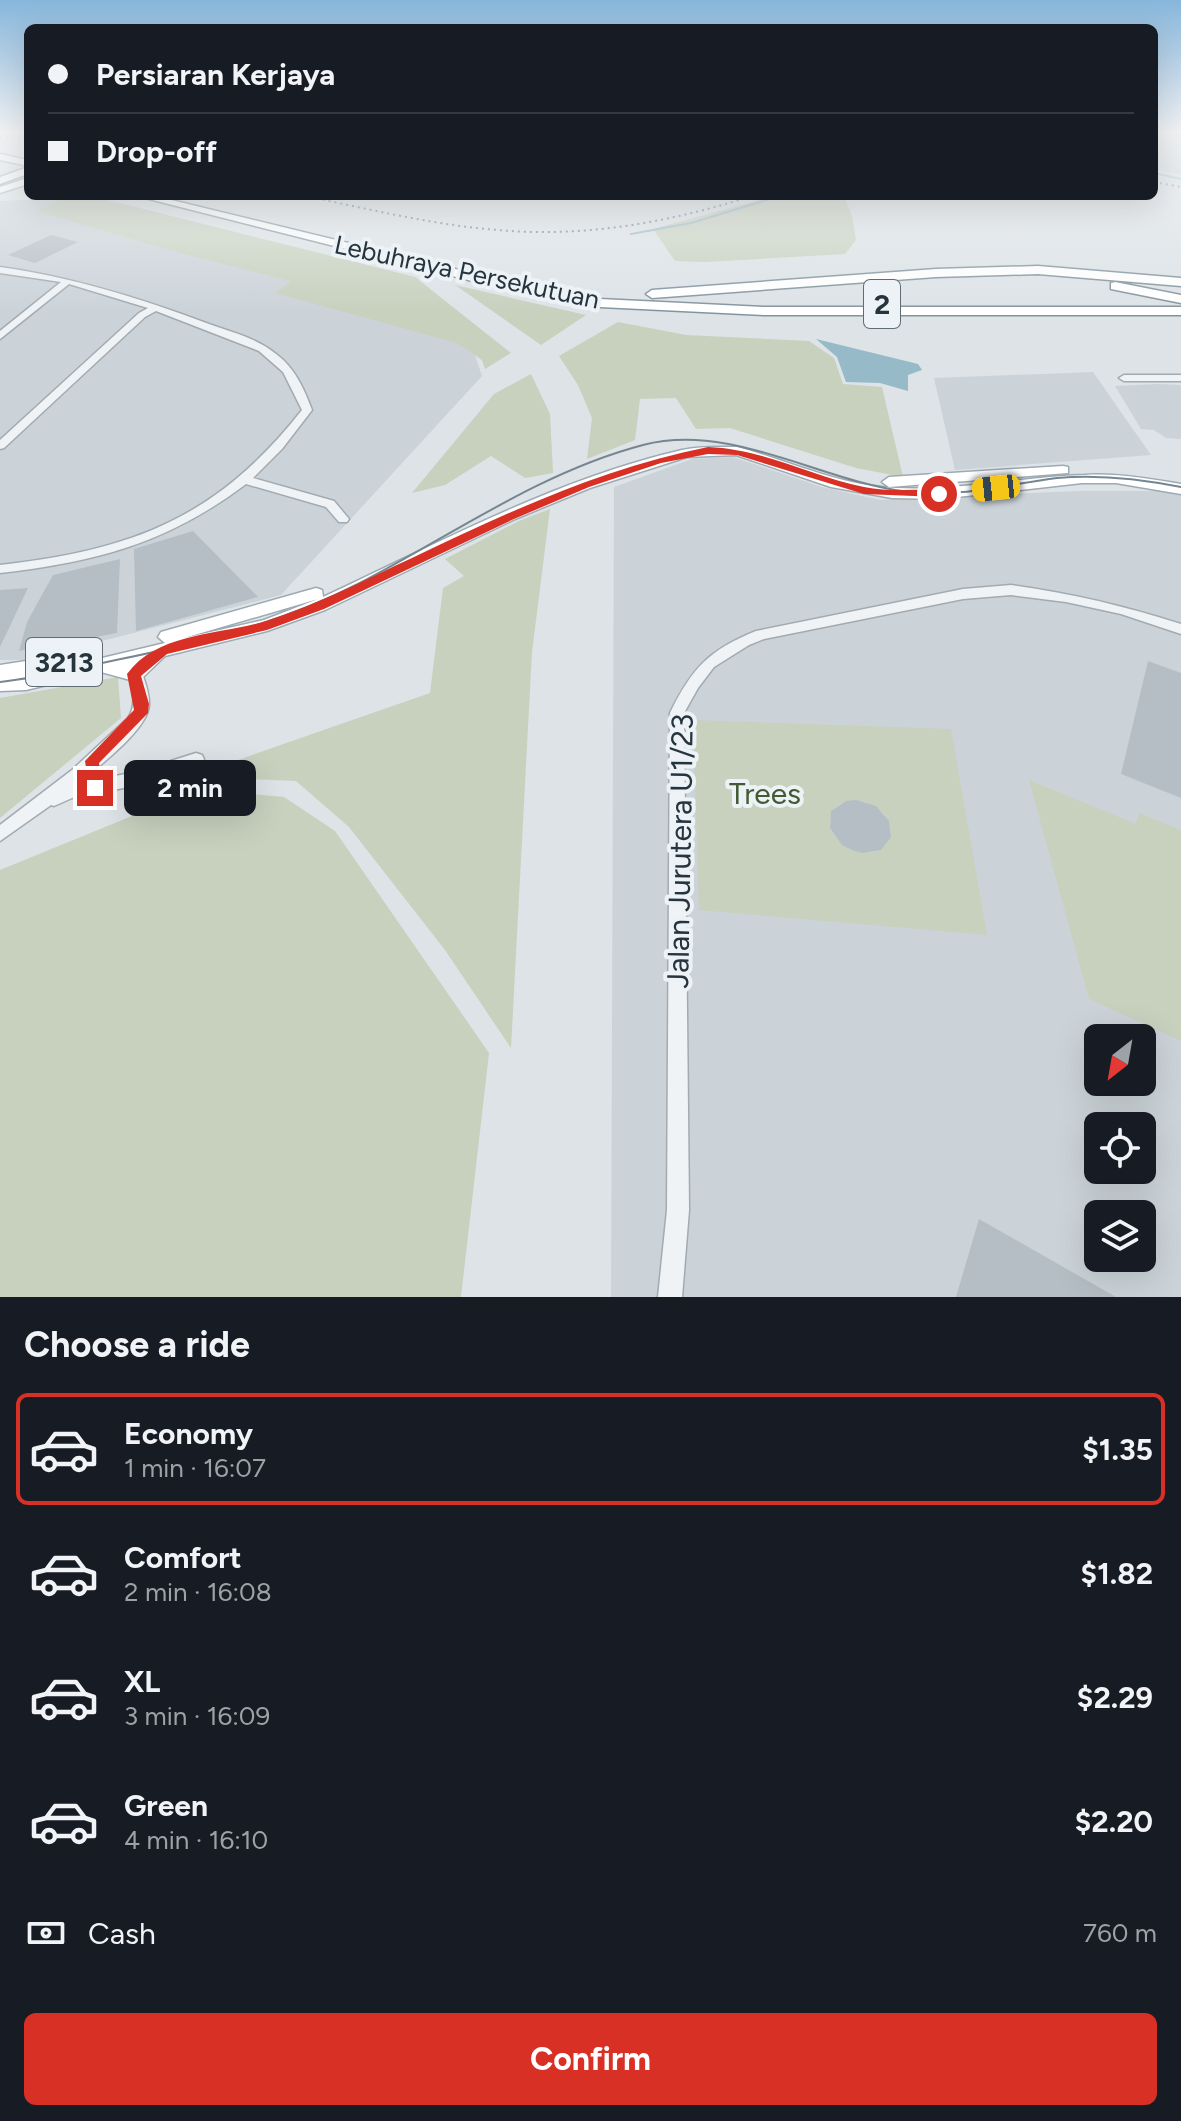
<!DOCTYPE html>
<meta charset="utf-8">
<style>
:root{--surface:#171b24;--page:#20242c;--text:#f1f3f6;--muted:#9ea1a6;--line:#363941;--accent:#d93025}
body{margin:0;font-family:Figtree,sans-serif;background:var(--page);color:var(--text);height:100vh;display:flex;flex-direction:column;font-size:30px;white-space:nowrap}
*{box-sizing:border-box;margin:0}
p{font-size:26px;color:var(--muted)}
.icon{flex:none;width:44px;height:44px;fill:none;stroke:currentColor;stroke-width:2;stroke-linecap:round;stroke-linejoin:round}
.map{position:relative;height:1297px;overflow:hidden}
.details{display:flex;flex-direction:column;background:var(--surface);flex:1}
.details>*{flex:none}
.hud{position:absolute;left:24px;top:24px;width:1134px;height:176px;border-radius:12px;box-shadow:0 8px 32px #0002;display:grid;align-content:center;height:176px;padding:0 24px;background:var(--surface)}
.needle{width:52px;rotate:211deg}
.fabs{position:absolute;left:1084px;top:1024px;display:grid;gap:16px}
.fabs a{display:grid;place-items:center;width:72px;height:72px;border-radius:12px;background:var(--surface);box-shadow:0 8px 32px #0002;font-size:40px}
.end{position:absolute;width:36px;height:36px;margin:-18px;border:10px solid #d93025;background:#fff;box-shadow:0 0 0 4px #fff}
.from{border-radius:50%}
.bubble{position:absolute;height:56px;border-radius:12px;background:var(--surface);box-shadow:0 8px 32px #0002;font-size:26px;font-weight:700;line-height:56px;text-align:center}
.car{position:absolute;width:24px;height:48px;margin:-24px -12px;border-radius:10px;box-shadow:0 0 6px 2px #0007;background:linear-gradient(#f5c518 24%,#345 0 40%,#f5c518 0 76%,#345 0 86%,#f5c518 0)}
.hud b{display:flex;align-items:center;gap:28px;height:76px;font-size:30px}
.hud b+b{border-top:2px solid var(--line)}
.hud i{width:20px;height:20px;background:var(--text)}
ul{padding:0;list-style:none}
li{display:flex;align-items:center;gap:24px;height:112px;margin:0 16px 12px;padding:0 8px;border:4px solid transparent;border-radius:12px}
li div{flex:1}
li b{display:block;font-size:30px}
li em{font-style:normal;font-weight:700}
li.current{border-color:var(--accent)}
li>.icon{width:72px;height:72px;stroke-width:1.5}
h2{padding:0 24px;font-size:36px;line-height:96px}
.pay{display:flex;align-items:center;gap:20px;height:88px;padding:0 24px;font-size:30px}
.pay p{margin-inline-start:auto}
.action{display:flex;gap:16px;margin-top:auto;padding:16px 24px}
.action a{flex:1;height:92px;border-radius:12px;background:var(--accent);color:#fff;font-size:32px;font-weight:700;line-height:92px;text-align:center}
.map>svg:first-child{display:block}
</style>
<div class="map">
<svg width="1181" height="1297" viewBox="0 0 1181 1297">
<rect width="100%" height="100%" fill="#dde3e7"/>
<path fill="#cbd3d9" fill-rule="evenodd" d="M1173,132L1181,134V175L1154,169V133Z
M59,198L423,288L473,349L482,376L281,595L28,660H0V201Z
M1093,372L1151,455L955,470L934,378Z
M1158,384L1181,385V439L1166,438L1154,430L1141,429L1115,386Z
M733,457L822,487L880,500L1077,491H1158L1181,495V1297H611L614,487L692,459ZM1098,1038H1142V1082H1098ZM1098,1126H1142V1170H1098ZM1098,1214H1142V1258H1098Z"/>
<path fill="#c7d1be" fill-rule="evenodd" d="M68,196H92L415,277L511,353L485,369L482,360L457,343L275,293L291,281L188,255L36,211Z
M773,196H844L852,216L856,240L845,254L705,262L675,261L653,229Z
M455,285L586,315L541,345Z
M618,322L686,335L809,341L834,358L843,384L882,387L903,477L856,468L730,428L696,429L676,398L640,399L635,440L587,459L592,418L578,385L559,356Z
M531,374L550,414L553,473L525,478L491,456L445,485L412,493L494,394Z
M550,509L532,652L511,1048L445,950L349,827L296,781L201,777L235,761L430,693L443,588L464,576L445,559L519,521Z
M118,677L121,718L0,818V698Z
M693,720L951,729L987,935L699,910ZM856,800C876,804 893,815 891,837L881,850C859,857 840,848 830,828C828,809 838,801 856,800Z
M1029,780L1136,824L1139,813L1181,830V1041L1089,999Z
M198,789L284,797L335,831L489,1053L461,1297H0V870Z"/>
<path fill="#96bac8" d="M816,339L918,364L922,370L908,375V391L880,383L846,382L837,357Z"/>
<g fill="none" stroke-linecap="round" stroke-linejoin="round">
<path stroke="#96bac8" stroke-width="2" d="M1154,173L1181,179
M631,234L691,223L780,196"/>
</g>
<path fill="#b4bec4" d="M51,235L78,242L35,263L8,255Z
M193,531L258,597L136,631L134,549Z
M120,559L117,633L19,651L27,622L53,575Z
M28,588L0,647V590Z
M1148,661L1181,673V798L1121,774Z
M856,800L876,806L889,821L891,837L881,850L862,853L852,850L842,845L830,828L831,811L846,801Z
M979,1219L1116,1297H956Z"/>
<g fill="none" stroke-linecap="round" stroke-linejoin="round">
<defs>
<path id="minor" d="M0,267C72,277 140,298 209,324C231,332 257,338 276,354C295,368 304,389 312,410L282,449L253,478L334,501L349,519L347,522H339L326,507L246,484C168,543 96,562 0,573V565C133,550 217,518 302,410L283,372L259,351L156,311L145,317L4,448L0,449V440L139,313L148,308L69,284L0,339V331L61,282L0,273Z
M1181,375V381H1124L1119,378L1124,375Z
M1011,585C1070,593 1125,606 1181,624V634L1121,614L1066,602L1011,595L963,599L764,639L749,645L714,667L698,688L684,713L689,1210L682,1297H658L667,1210L670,713C692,668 709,650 756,631L963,589Z
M132,657L137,658L139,662C142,676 150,691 149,705C148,730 96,768 78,784L139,771L196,753L202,755L204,759L202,763L139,785L72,798L54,806L51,805L0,841V825L72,770L128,718C140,700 129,681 125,662L127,658Z"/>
<path id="major" d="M28,178V184L0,193V187Z
M737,447C790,461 840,486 896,488C959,491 1021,477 1084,475C1117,473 1149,479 1181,484V494L1116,483H1082L939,499L892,498L831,487L736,455L687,457L590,488L515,519L325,610L267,631L165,656L141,679L134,681L101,672L26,690L0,691V665L65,655L71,657L73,665L165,643L158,637L161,632L316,588L322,590L323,597C439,543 556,479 682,450C699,446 719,447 737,447ZM318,599L264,620L184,638Z
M1063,466L1068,467V473L889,487L882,482L889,477Z"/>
<path id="highway" d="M0,154L28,160V166L0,160Z
M28,167V174L0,184V177Z
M137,196H155L488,277L600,299L764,307H1181V315H764L600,307L488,285Z
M1038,266L1181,278V286L1038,274L936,277L652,298L646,294L652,290L936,269Z
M1115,282L1181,295V303L1111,289V283Z"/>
</defs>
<use href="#minor" stroke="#a2abb1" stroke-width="3"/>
<use href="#major" stroke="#9caab3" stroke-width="3"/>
<use href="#highway" stroke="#84949e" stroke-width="3"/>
<use href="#minor" fill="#eff3f5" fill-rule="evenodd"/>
<use href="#major" fill="#fff" fill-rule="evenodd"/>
<use href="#highway" fill="#fff" fill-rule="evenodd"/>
<path stroke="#768691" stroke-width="2" d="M0,682C39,678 77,668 116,660C200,643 282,623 358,584C451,536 540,472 643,445C733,422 821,482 909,492C959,498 1008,484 1057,478C1099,474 1141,479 1181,487"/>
<path stroke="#768691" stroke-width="2" stroke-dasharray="2 4" stroke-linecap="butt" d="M0,136L28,141
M1154,182L1181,187
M305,196C369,209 433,225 498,230C585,238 670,222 752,196"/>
</g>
<linearGradient id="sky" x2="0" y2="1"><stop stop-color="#87b6db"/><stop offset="0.42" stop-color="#f0f2f4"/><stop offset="1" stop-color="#f0f2f4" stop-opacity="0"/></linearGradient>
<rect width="1181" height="313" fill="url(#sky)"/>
<path fill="#d93025" d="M708,447C764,449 810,476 864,487C888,492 915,489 939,490L945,494L939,497L864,494L737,455L708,454L661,463L589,487L514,519L324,609L267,630L167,654L141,676L149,704L148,713L99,763L103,788L95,794L90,792L85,761L134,710L127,674C158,632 220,635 266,621C317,605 364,580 412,558C508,512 603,468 708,447Z"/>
<g text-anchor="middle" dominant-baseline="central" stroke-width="8" stroke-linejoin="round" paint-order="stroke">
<g font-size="26" fill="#26343e" stroke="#ecf2f5">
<text transform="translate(467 272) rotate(12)">Lebuhraya Persekutuan</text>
</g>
<g fill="#ecf2f5" stroke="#616d75" stroke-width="2">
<rect x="864" y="280" width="36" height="48" rx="6"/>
<rect x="26" y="638" width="76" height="48" rx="6"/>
</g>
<g font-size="28" font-weight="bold" fill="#26343e">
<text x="882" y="304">2</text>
<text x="64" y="662">3213</text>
</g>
<g font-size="30" fill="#435a33" stroke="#ecf2f5">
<text x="765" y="793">Trees</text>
</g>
<g font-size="30" fill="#26343e" stroke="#ecf2f5">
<text transform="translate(680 851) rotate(-89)">Jalan Jurutera U1/23</text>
</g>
</g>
</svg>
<div class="fabs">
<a><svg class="needle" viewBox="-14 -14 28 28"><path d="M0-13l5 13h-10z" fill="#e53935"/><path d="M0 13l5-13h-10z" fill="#9ea1a6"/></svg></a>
<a><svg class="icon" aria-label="locate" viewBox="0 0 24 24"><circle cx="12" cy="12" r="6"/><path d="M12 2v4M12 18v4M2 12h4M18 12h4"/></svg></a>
<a><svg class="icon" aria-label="layers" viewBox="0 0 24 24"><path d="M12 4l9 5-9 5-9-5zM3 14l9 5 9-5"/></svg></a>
</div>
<i class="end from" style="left:939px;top:494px"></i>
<i class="end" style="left:95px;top:788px"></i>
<div class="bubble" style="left:124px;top:760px;width:132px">2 min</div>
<i class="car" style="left:996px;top:488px;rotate:264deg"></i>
<div class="hud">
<b><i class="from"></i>Persiaran Kerjaya</b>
<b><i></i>Drop-off</b>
</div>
</div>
<section class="details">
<h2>Choose a ride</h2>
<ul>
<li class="current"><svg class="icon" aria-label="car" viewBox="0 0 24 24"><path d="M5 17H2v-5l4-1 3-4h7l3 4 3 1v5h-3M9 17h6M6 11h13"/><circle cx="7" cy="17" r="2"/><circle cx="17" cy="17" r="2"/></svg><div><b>Economy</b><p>1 min · 16:07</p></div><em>$1.35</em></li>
<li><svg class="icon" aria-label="car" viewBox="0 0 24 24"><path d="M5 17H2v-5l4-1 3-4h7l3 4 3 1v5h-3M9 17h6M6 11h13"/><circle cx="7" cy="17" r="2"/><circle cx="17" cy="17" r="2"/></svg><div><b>Comfort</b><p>2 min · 16:08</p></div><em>$1.82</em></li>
<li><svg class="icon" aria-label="car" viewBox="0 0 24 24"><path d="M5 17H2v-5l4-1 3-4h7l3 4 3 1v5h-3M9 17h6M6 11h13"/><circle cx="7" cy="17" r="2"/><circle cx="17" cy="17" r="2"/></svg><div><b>XL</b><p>3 min · 16:09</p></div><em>$2.29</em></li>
<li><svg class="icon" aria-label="car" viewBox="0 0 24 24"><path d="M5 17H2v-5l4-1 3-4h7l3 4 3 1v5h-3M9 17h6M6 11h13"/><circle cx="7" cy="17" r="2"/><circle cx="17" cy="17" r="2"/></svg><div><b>Green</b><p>4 min · 16:10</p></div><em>$2.20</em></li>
</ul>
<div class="pay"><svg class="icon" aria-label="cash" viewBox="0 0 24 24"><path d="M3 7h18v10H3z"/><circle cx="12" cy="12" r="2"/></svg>Cash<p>760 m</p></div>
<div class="action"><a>Confirm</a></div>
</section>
